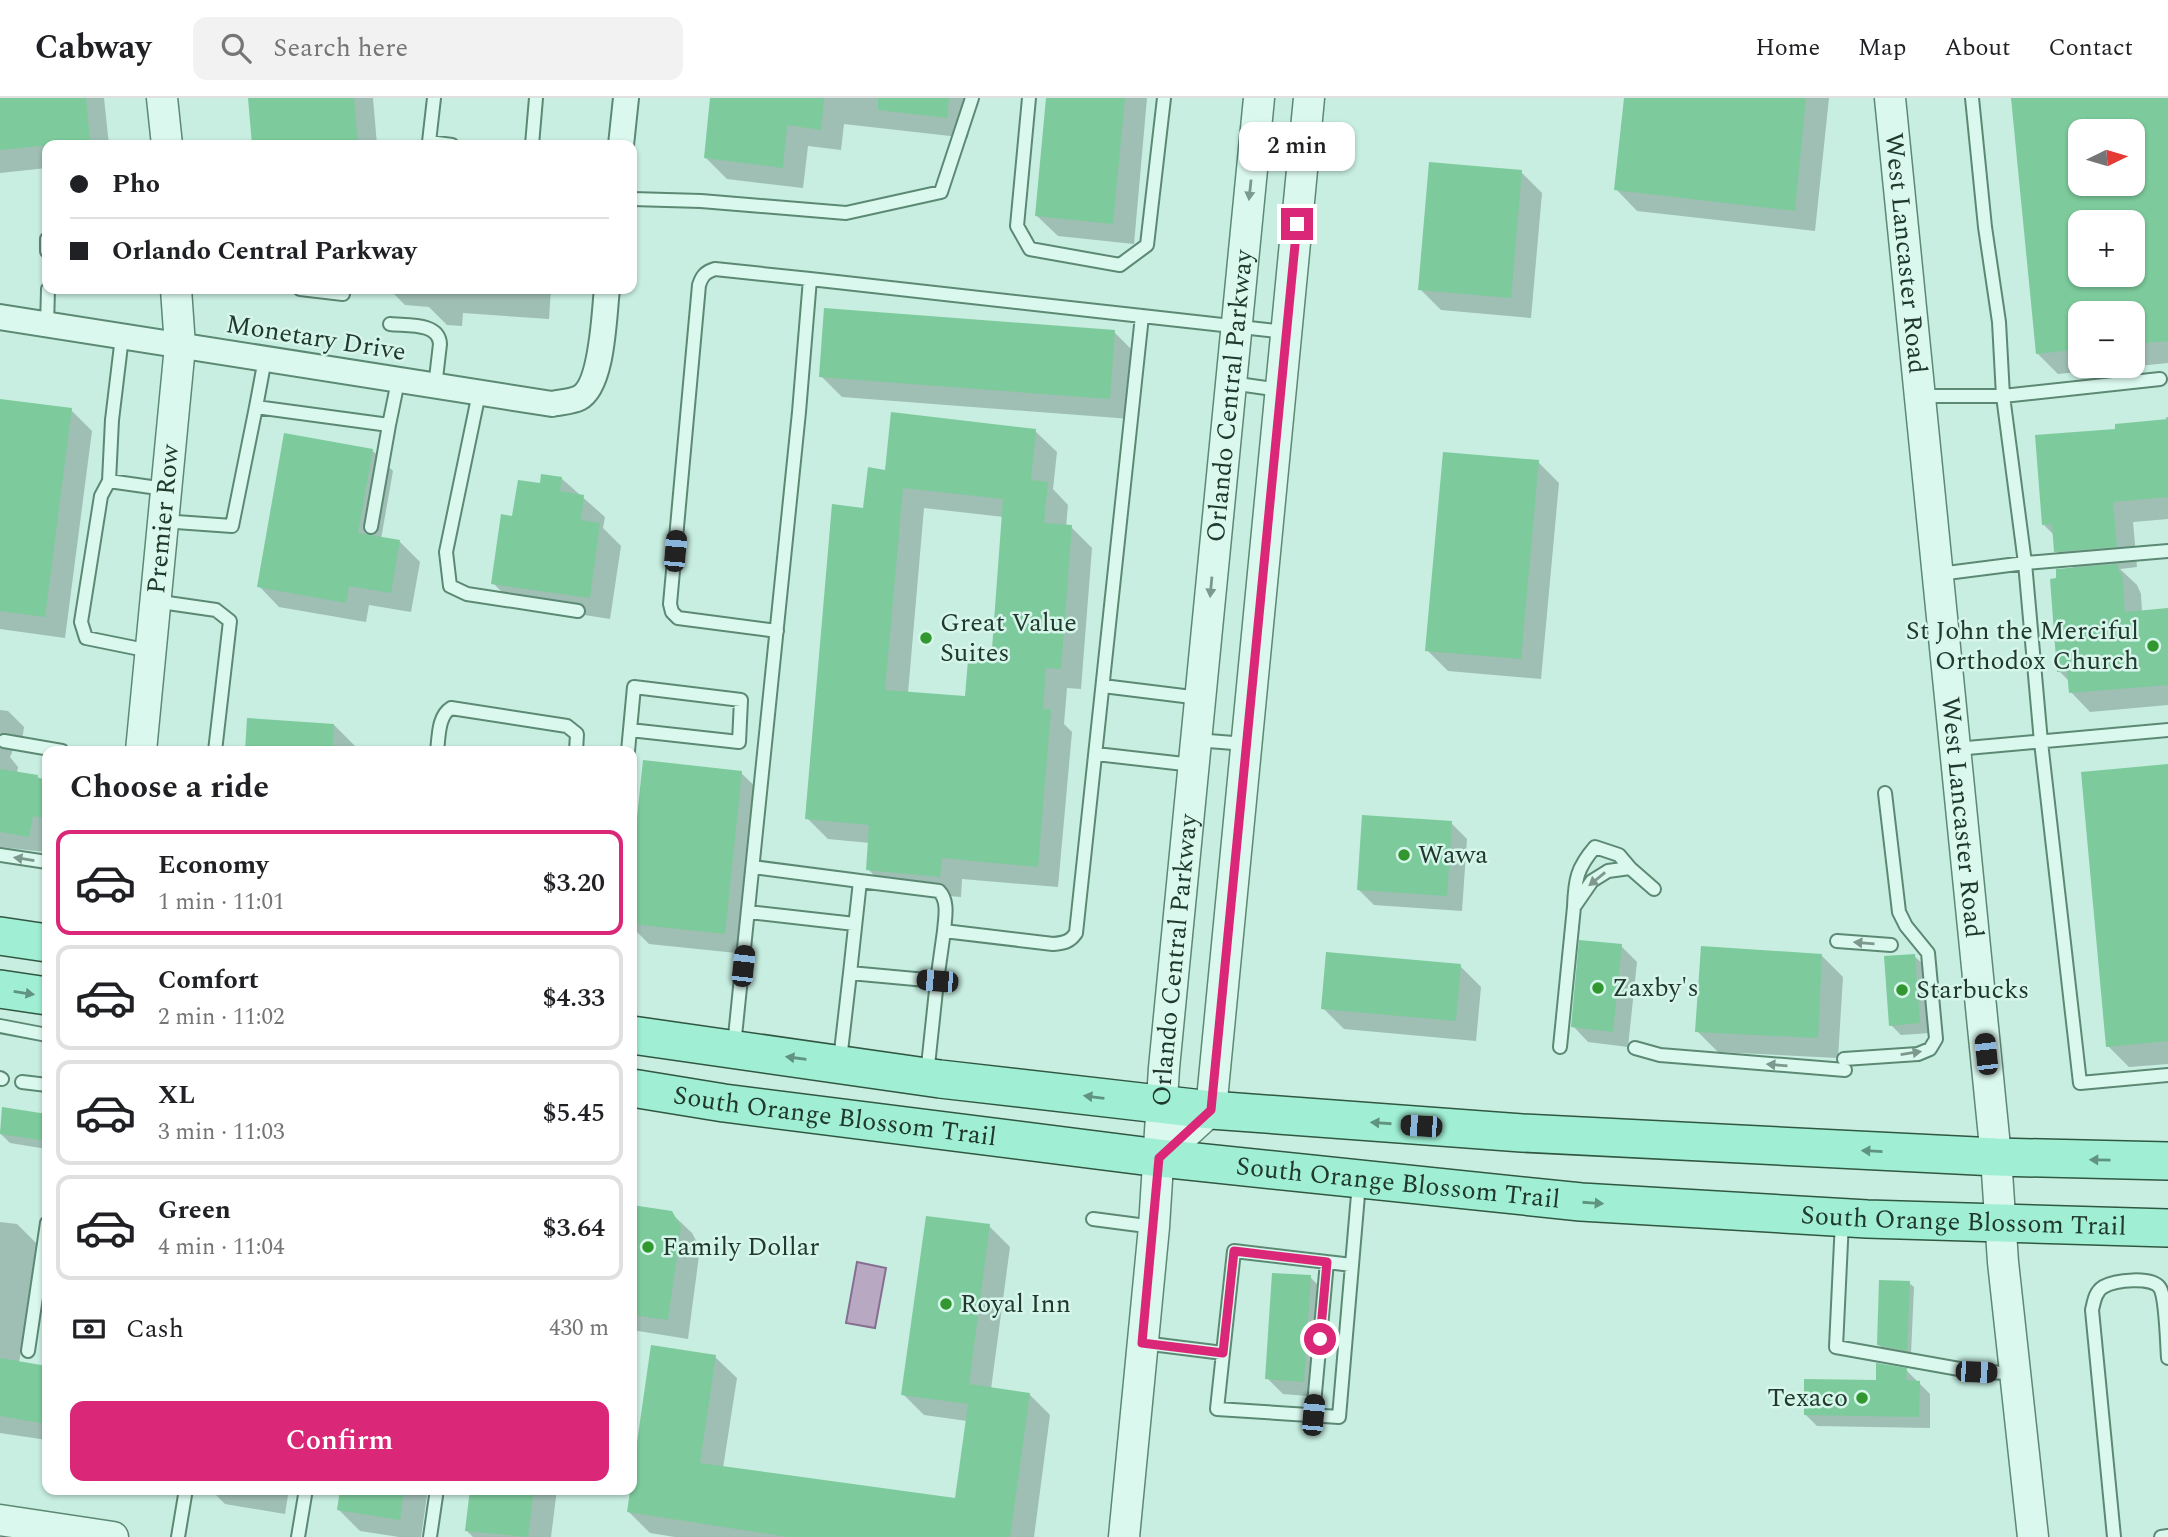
<!DOCTYPE html>
<meta charset="utf-8">
<style>
:root{--surface:#fff;--page:#f2f2f2;--text:#202124;--muted:#757577;--line:#e0e0e0;--accent:#db2777}
body{margin:0;font-family:Spectral,serif;background:var(--page);color:var(--text);height:100vh;display:flex;flex-direction:column;font-size:26px;white-space:nowrap}
*{box-sizing:border-box;margin:0}
p{font-size:23px;color:var(--muted)}
.icon{flex:none;width:38px;height:38px;fill:none;stroke:currentColor;stroke-width:2;stroke-linecap:round;stroke-linejoin:round}
.map{position:relative;flex:1;overflow:hidden}
.drawer{position:absolute;left:42px;top:648px;width:595px;height:749px;display:flex;flex-direction:column;background:var(--surface);border-radius:14px;box-shadow:0 2px 5px #0004}
.drawer>*{flex:none}
.top-card{position:absolute;left:42px;top:42px;width:595px;height:154px;border-radius:14px;box-shadow:0 2px 5px #0004;display:grid;align-content:center;height:154px;padding:0 28px;background:var(--surface)}
.needle{width:46px;rotate:85deg}
.tools{position:absolute;left:2068px;top:21px;display:grid;gap:14px}
.tools a{display:grid;place-items:center;width:77px;height:77px;border-radius:14px;background:var(--surface);box-shadow:0 2px 5px #0004;font-size:35px}
.end{position:absolute;width:32px;height:32px;margin:-16px;border:9px solid #db2777;background:#fff;box-shadow:0 0 0 4px #fff}
.from{border-radius:50%}
.bubble{position:absolute;height:49px;border-radius:14px;background:var(--surface);box-shadow:0 2px 5px #0004;font-size:23px;font-weight:600;line-height:49px;text-align:center}
.car{position:absolute;width:21px;height:42px;margin:-21px -10px;border-radius:9px;box-shadow:0 0 5px 2px #0007;background:linear-gradient(#222 24%,#8ab4d8 0 40%,#222 0 76%,#8ab4d8 0 86%,#222 0)}
.top-card b{display:flex;align-items:center;gap:24px;height:66px;font-size:26px}
.top-card b+b{border-top:2px solid var(--line)}
.top-card i{width:18px;height:18px;background:var(--text)}
ul{padding:0;list-style:none}
li{display:flex;align-items:center;gap:21px;height:105px;margin:0 14px 10px;padding:0 14px;border:4px solid var(--line);border-radius:14px}
li div{flex:1}
li b{display:block;font-size:26px}
li em{font-style:normal;font-weight:600}
li.selected{border-color:var(--accent)}
li>.icon{width:63px;height:63px;stroke-width:1.5}
h2{padding:0 28px;font-size:32px;line-height:84px}
.pay{display:flex;align-items:center;gap:18px;height:77px;padding:0 28px;font-size:26px}
.pay p{margin-inline-start:auto}
.primary-button{display:flex;gap:14px;margin-top:auto;padding:14px 28px}
.primary-button a{flex:1;height:80px;border-radius:14px;background:var(--accent);color:#fff;font-size:28px;font-weight:600;line-height:80px;text-align:center}
header{display:flex;align-items:center;gap:42px;box-sizing:border-box;height:98px;padding:0 35px;background:var(--surface);border-bottom:2px solid var(--line)}
header strong{font-size:33px}
nav{display:flex;gap:38px;margin-inline-start:auto;font-size:24px}
.search{width:490px;height:63px;background:var(--page);display:flex;align-items:center;gap:18px;box-sizing:border-box;padding:0 24px;border-radius:14px;color:var(--muted);font-size:26px}
.map>svg:first-child{display:block}
</style>
<header>
<strong>Cabway</strong>
<div class="search"><svg class="icon" aria-label="search" viewBox="0 0 24 24"><circle cx="10" cy="10" r="6"/><path d="M15 15l6 6"/></svg>Search here</div>
<nav><a>Home</a><a>Map</a><a>About</a><a>Contact</a></nav>
</header>
<div class="map">
<svg width="2168" height="1439" viewBox="0 0 2168 1439">
<rect width="100%" height="100%" fill="#c7eee1"/>
<path fill="#b9a8c1" stroke="#876e90" stroke-width="2" d="M857,1164L886,1170L875,1230L846,1225Z"/>
<path fill="#0003" fill-rule="evenodd" d="M0,0H104L109,47H47V70L0,75Z
M250,0H373L377,47H254Z
M712,0H972L968,40L844,26L841,52L808,48L803,90L727,81L706,60Z
M1048,0H1147L1134,146L1058,138L1036,117Z
M1625,0H1829L1815,133L1637,113L1616,91Z
M2013,0H2168V265L2058,276L2037,255ZM2081,33H2133V86H2081ZM2081,124H2133V177H2081ZM2081,215H2133V268H2081Z
M1521,74L1542,95L1531,220L1441,212L1420,191Z
M389,191H551L549,221L463,215L462,228L447,227L429,209L405,207Z
M1114,234L1135,255L1131,321L842,299L821,278Z
M0,302L71,312L92,333L65,540L0,531Z
M2166,319H2168V421L2133,424L2137,469L2120,471L2137,487L2141,496L2142,514L2168,512V607L2090,614L2071,594L2070,584L2059,573L2074,471L2056,453L2055,438L2044,427L2117,332L2166,323Z
M1035,333L1057,354L1053,391L1068,407L1066,429H1071L1092,450L1081,591L1067,590L1064,626L1072,634L1058,789L962,781L961,799L889,793L868,771L870,745L828,741L807,720L864,412L886,374ZM924,410L1004,419L992,566L967,600L908,595Z
M373,353L393,373L381,441L400,444L420,464L411,514L369,507L366,524L279,509L259,488Z
M1538,364L1559,385L1541,581L1448,573L1427,552Z
M561,380L605,419L603,430L621,448L610,521L514,506L493,485L514,420L541,387Z
M0,612L8,613L24,629L21,650L13,652L10,659L18,669L17,675L37,678L41,682L47,683V738L45,754L0,749Z
M334,627L355,648L354,653H247Z
M644,664L741,675L763,696L746,856L649,846L632,829V785Z
M2168,668V966L2129,969L2108,948Z
M1451,725L1467,741L1462,813L1374,807L1358,791Z
M1621,848L1637,864L1628,949L1588,944L1573,928Z
M1822,858L1843,879L1838,960L1718,954L1697,933Z
M1914,858L1925,868L1930,935L1901,937L1891,927Z
M1460,868L1481,889L1476,943L1344,931L1323,910Z
M4,1011L47,1018V1051L10,1045L0,1035Z
M632,1109L671,1115L692,1135L700,1150L688,1241L632,1232Z
M0,1124L17,1126L38,1147L19,1265L47,1270V1342L0,1335Z
M989,1128L1010,1149L991,1291L1029,1296L1050,1317L1034,1439H675L650,1435L629,1414L715,1259L737,1280L723,1370L956,1402L967,1323L924,1317L903,1296Z
M1310,1179L1326,1195L1319,1299L1283,1296L1267,1280Z
M1909,1185L1914,1189L1911,1256L1883,1251L1879,1247Z
M1906,1272L1930,1296V1330L1817,1328L1805,1316Z
M210,1391H289L285,1416L225,1406Z
M342,1391H428L421,1439H399L360,1433L339,1412Z
M472,1391H557L551,1439H473L467,1433Z"/>
<path fill="#7dcb9c" fill-rule="evenodd" d="M0,0H86L90,43L0,52Z
M248,0H354L358,47H252Z
M710,0H824L821,32L787,27L783,70L704,60Z
M878,0H949L947,20L878,12Z
M1046,0H1125L1113,126L1035,118Z
M1624,0H1806L1795,113L1614,92Z
M2011,0H2168V243L2133,246V215H2081V251L2036,256ZM2081,33H2133V86H2081ZM2081,124H2133V177H2081Z
M1429,64L1522,72L1511,200L1418,192Z
M824,210L1115,232L1110,301L819,279Z
M0,301L72,310L45,519L0,513Z
M891,314L1036,331L1031,382L1048,384L1044,425L1072,427L1061,571L1046,570L1043,611H1051L1038,769L942,760L940,779L866,772L869,727L805,721L832,406L863,410L868,369L885,372ZM903,390L1003,401L991,564L968,562L965,598L885,592Z
M2168,321V399L2113,404L2117,449L2054,454L2052,426L2042,427L2035,337L2115,331V326Z
M284,335L373,351L358,435L400,442L391,495L349,488L346,505L257,489Z
M1443,354L1539,362L1521,561L1425,553Z
M541,376L562,379L560,393L584,397L581,422L600,425L590,500L491,486L501,416L512,418L518,382L540,385Z
M2118,466L2119,475H2122L2125,514L2168,510V587L2069,595L2067,573L2057,574L2050,481L2056,480V471Z
M247,620L334,626L333,653H245Z
M643,662L742,673L725,836L632,826V768Z
M2168,666V943L2106,949L2081,674Z
M0,671L38,677L37,680L47,681V721L33,718L29,739L0,734Z
M1362,717L1452,723L1447,798L1357,792Z
M1579,842L1622,846L1613,934L1571,929Z
M1701,848L1822,856L1818,940L1695,934Z
M1326,854L1461,866L1456,923L1321,911Z
M1915,856L1920,925L1889,928L1884,858Z
M2,1009L47,1016V1043L0,1036Z
M632,1107L672,1113L681,1129L668,1222L632,1217Z
M926,1118L990,1126L969,1286L1030,1295L1010,1439H788L627,1414L651,1247L716,1257L700,1365L955,1400L968,1306L901,1297Z
M1272,1175L1311,1177L1304,1284L1265,1281Z
M1879,1182L1910,1183L1907,1253L1877,1247Z
M0,1260L47,1268V1326L0,1318Z
M1876,1265L1907,1270L1906,1282L1920,1283L1919,1319L1804,1317V1281L1876,1282Z
M340,1391H404L400,1422L337,1412Z
M470,1391H534L528,1439L465,1433Z"/>
<g fill="none" stroke-linecap="round" stroke-linejoin="round">
<defs>
<path id="service" d="M434,0L429,44L452,47
M1029,0L1017,128L1030,151L1120,167L1147,147L1164,0
M1972,0L1985,129L1999,224L2003,298L2025,465L2041,644L2080,985L2168,977
M532,47L536,0
M632,101L701,103L846,115L941,94L972,0
M47,141V153
M300,191L343,196
M1142,218L1286,234
M390,226C406,228 439,224 440,246L435,289
M47,228L48,191
M265,261L256,309L389,327L398,283
M1231,285L1280,292
M479,295L446,454L450,488L467,496L578,513
M1921,298H2003L2160,281
M109,383L112,322L122,239
M162,423L232,428L256,309
M371,429L389,327
M1939,476L2025,465L2168,453
M154,503L216,512L230,523L215,653
M777,533L678,520L672,514L670,506L699,187C702,178 705,174 715,171L810,181
M150,553L86,540L81,524L101,398L109,383L165,391
M1103,588L1200,600
M1196,642L1246,646
M4,643L62,653
M1956,651L2168,632
M437,653C439,638 438,618 451,610L567,628L577,636L576,653
M628,653L634,589L741,602L739,644L630,632
M1096,656L1193,667
M0,757L47,764
M753,769L860,783
M1574,809C1575,781 1577,770 1595,749L1619,757L1630,770
M749,814L855,826
M1837,843L1891,847
M937,883L944,833
M0,928L47,937
M734,948L799,314L810,181L1142,218L1076,835C1070,844 1064,845 1053,846L944,833C945,820 949,803 939,793L860,783L850,875L937,883L927,977
M1560,949L1574,809L1592,783L1608,773L1630,770L1654,791
M1635,950L1660,957L1845,972
M1844,961L1918,956L1930,951L1936,941L1928,855L1906,828L1899,814L1885,695
M840,962L850,875
M0,980L2,981
M22,984L47,987
M1093,1121L1154,1129
M1842,1123L1836,1249L1976,1274L2015,1275
M1143,1245L1223,1255L1234,1153L1352,1167
M28,1253L47,1125
M1223,1255L1217,1311L1339,1319L1359,1085
M1313,1317L1327,1164
M178,1439L186,1391
M298,1439L306,1391
M430,1439L437,1391
M2114,1439L2092,1212C2094,1204 2095,1194 2103,1189C2115,1182 2152,1178 2160,1190C2166,1200 2167,1246 2168,1260
M2161,1439L2168,1438"/>
<path id="minor" d="M621,47L626,0
M0,219L552,306C560,304 571,304 579,300C603,288 604,215 607,191"/>
<g id="tertiary">
<path d="M162,0L167,47"/>
<path id="s1" d="M1890,0L1996,1059L2003,1164L2033,1439"/>
<path id="s2" d="M141,653L180,248L176,191"/>
<path d="M1159,1060L1211,1012L1309,0"/>
<path d="M0,1422L113,1439"/>
<path id="s3" d="M1124,1439L1154,1129L1164,970L1259,0"/>
</g>
<g id="primary">
<path d="M0,838L47,845"/>
<path d="M0,891L47,898"/>
<path d="M632,937L940,981L1211,1012L1522,1035L1996,1059L2168,1063"/>
<path id="s4" d="M632,990L724,1005L1159,1060L1581,1104L1867,1121L2168,1130"/>
</g>
</defs>
<use href="#service" stroke="#5c8973" stroke-width="16"/>
<use href="#minor" stroke="#5c8973" stroke-width="28"/>
<use href="#tertiary" stroke="#5c8973" stroke-width="33"/>
<use href="#primary" stroke="#305741" stroke-width="40"/>
<use href="#service" stroke="#daf8ee" stroke-width="12"/>
<use href="#minor" stroke="#daf8ee" stroke-width="24"/>
<use href="#tertiary" stroke="#daf8ee" stroke-width="30"/>
<use href="#primary" stroke="#a0efd5" stroke-width="37"/>
</g>
<defs><path id="oneway-solid" d="M-6-.8H1V-3.2L6.5 0L1 3.2V.8H-6Z" transform="scale(1.75)"/></defs>
<g fill="#7d988d">
<use href="#oneway-solid" transform="translate(1250 92) rotate(96)"/>
<use href="#oneway-solid" transform="translate(1211 489) rotate(95)"/>
<use href="#oneway-solid" transform="translate(24 761) rotate(-171)"/>
<use href="#oneway-solid" transform="translate(1597 781) rotate(141)"/>
<use href="#oneway-solid" transform="translate(1864 845) rotate(-175)"/>
<use href="#oneway-solid" transform="translate(1911 955) rotate(-9)"/>
<use href="#oneway-solid" transform="translate(1777 967) rotate(-175)"/>
</g>
<g fill="#609480">
<use href="#oneway-solid" transform="translate(24 895) rotate(9)"/>
<use href="#oneway-solid" transform="translate(796 960) rotate(-172)"/>
<use href="#oneway-solid" transform="translate(1094 999) rotate(-173)"/>
<use href="#oneway-solid" transform="translate(1381 1025) rotate(-176)"/>
<use href="#oneway-solid" transform="translate(1872 1053) rotate(-177)"/>
<use href="#oneway-solid" transform="translate(2100 1062) rotate(-179)"/>
<use href="#oneway-solid" transform="translate(1593 1105) rotate(4)"/>
</g>
<g fill="none" stroke-linecap="round" stroke-linejoin="round">
<path stroke="#db2777" stroke-width="9" d="M1297,126L1211,1012L1159,1060L1142,1245L1223,1255L1234,1153L1327,1164L1320,1241"/>
</g>
<g fill="#31972e" stroke="#d6f5eb" stroke-width="2.5">
<circle cx="926" cy="540" r="7"/>
<circle cx="2153" cy="548" r="7"/>
<circle cx="1404" cy="757" r="7"/>
<circle cx="1598" cy="890" r="7"/>
<circle cx="1902" cy="892" r="7"/>
<circle cx="648" cy="1149" r="7"/>
<circle cx="946" cy="1206" r="7"/>
<circle cx="1862" cy="1300" r="7"/>
</g>
<g text-anchor="middle" dominant-baseline="central" stroke-width="5" stroke-linejoin="round" paint-order="stroke">
<g font-size="26" fill="#20392c" stroke="#d6f5eb">
<text stroke="none"><textPath href="#s1" startOffset="156">West Lancaster Road</textPath></text>
<text transform="translate(316 240) rotate(9)">Monetary Drive</text>
<text stroke="none"><textPath href="#s3" startOffset="1146">Orlando Central Parkway</textPath></text>
<text stroke="none"><textPath href="#s2" startOffset="233">Premier Row</textPath></text>
<text stroke="none"><textPath href="#s1" startOffset="723">West Lancaster Road</textPath></text>
<text stroke="none"><textPath href="#s3" startOffset="579">Orlando Central Parkway</textPath></text>
<text stroke="none"><textPath href="#s4" startOffset="205">South Orange Blossom Trail</textPath></text>
<text stroke="none"><textPath href="#s4" startOffset="772">South Orange Blossom Trail</textPath></text>
<text stroke="none"><textPath href="#s4" startOffset="1339">South Orange Blossom Trail</textPath></text>
</g>
<g font-size="26" fill="#20392c" stroke="#d6f5eb" text-anchor="start">
<text x="940" y="525">Great Value<tspan x="940" dy="30">Suites</tspan></text>
<text x="2139" y="533" text-anchor="end">St John the Merciful<tspan x="2139" dy="30">Orthodox Church</tspan></text>
<text x="1418" y="757">Wawa</text>
<text x="1612" y="890">Zaxby's</text>
<text x="1916" y="892">Starbucks</text>
<text x="662" y="1149">Family Dollar</text>
<text x="960" y="1206">Royal Inn</text>
<text x="1848" y="1300" text-anchor="end">Texaco</text>
</g>
</g>
</svg>
<div class="tools">
<a><svg class="needle" viewBox="-14 -14 28 28"><path d="M0-13l5 13h-10z" fill="#e53935"/><path d="M0 13l5-13h-10z" fill="#757577"/></svg></a>
<a>+</a>
<a>−</a>
</div>
<i class="end from" style="left:1320px;top:1241px"></i>
<i class="end" style="left:1297px;top:126px"></i>
<div class="bubble" style="left:1239px;top:24px;width:116px">2 min</div>
<i class="car" style="left:675px;top:453px;rotate:5deg"></i>
<i class="car" style="left:743px;top:868px;rotate:6deg"></i>
<i class="car" style="left:937px;top:883px;rotate:275deg"></i>
<i class="car" style="left:1986px;top:956px;rotate:354deg"></i>
<i class="car" style="left:1421px;top:1028px;rotate:274deg"></i>
<i class="car" style="left:1976px;top:1274px;rotate:92deg"></i>
<i class="car" style="left:1313px;top:1317px;rotate:5deg"></i>
<div class="top-card">
<b><i class="from"></i>Pho</b>
<b><i></i>Orlando Central Parkway</b>
</div>
<section class="drawer">
<h2>Choose a ride</h2>
<ul>
<li class="selected"><svg class="icon" aria-label="car" viewBox="0 0 24 24"><path d="M5 17H2v-5l4-1 3-4h7l3 4 3 1v5h-3M9 17h6M6 11h13"/><circle cx="7" cy="17" r="2"/><circle cx="17" cy="17" r="2"/></svg><div><b>Economy</b><p>1 min · 11:01</p></div><em>$3.20</em></li>
<li><svg class="icon" aria-label="car" viewBox="0 0 24 24"><path d="M5 17H2v-5l4-1 3-4h7l3 4 3 1v5h-3M9 17h6M6 11h13"/><circle cx="7" cy="17" r="2"/><circle cx="17" cy="17" r="2"/></svg><div><b>Comfort</b><p>2 min · 11:02</p></div><em>$4.33</em></li>
<li><svg class="icon" aria-label="car" viewBox="0 0 24 24"><path d="M5 17H2v-5l4-1 3-4h7l3 4 3 1v5h-3M9 17h6M6 11h13"/><circle cx="7" cy="17" r="2"/><circle cx="17" cy="17" r="2"/></svg><div><b>XL</b><p>3 min · 11:03</p></div><em>$5.45</em></li>
<li><svg class="icon" aria-label="car" viewBox="0 0 24 24"><path d="M5 17H2v-5l4-1 3-4h7l3 4 3 1v5h-3M9 17h6M6 11h13"/><circle cx="7" cy="17" r="2"/><circle cx="17" cy="17" r="2"/></svg><div><b>Green</b><p>4 min · 11:04</p></div><em>$3.64</em></li>
</ul>
<div class="pay"><svg class="icon" aria-label="cash" viewBox="0 0 24 24"><path d="M3 7h18v10H3z"/><circle cx="12" cy="12" r="2"/></svg>Cash<p>430 m</p></div>
<div class="primary-button"><a>Confirm</a></div>
</section>
</div>
